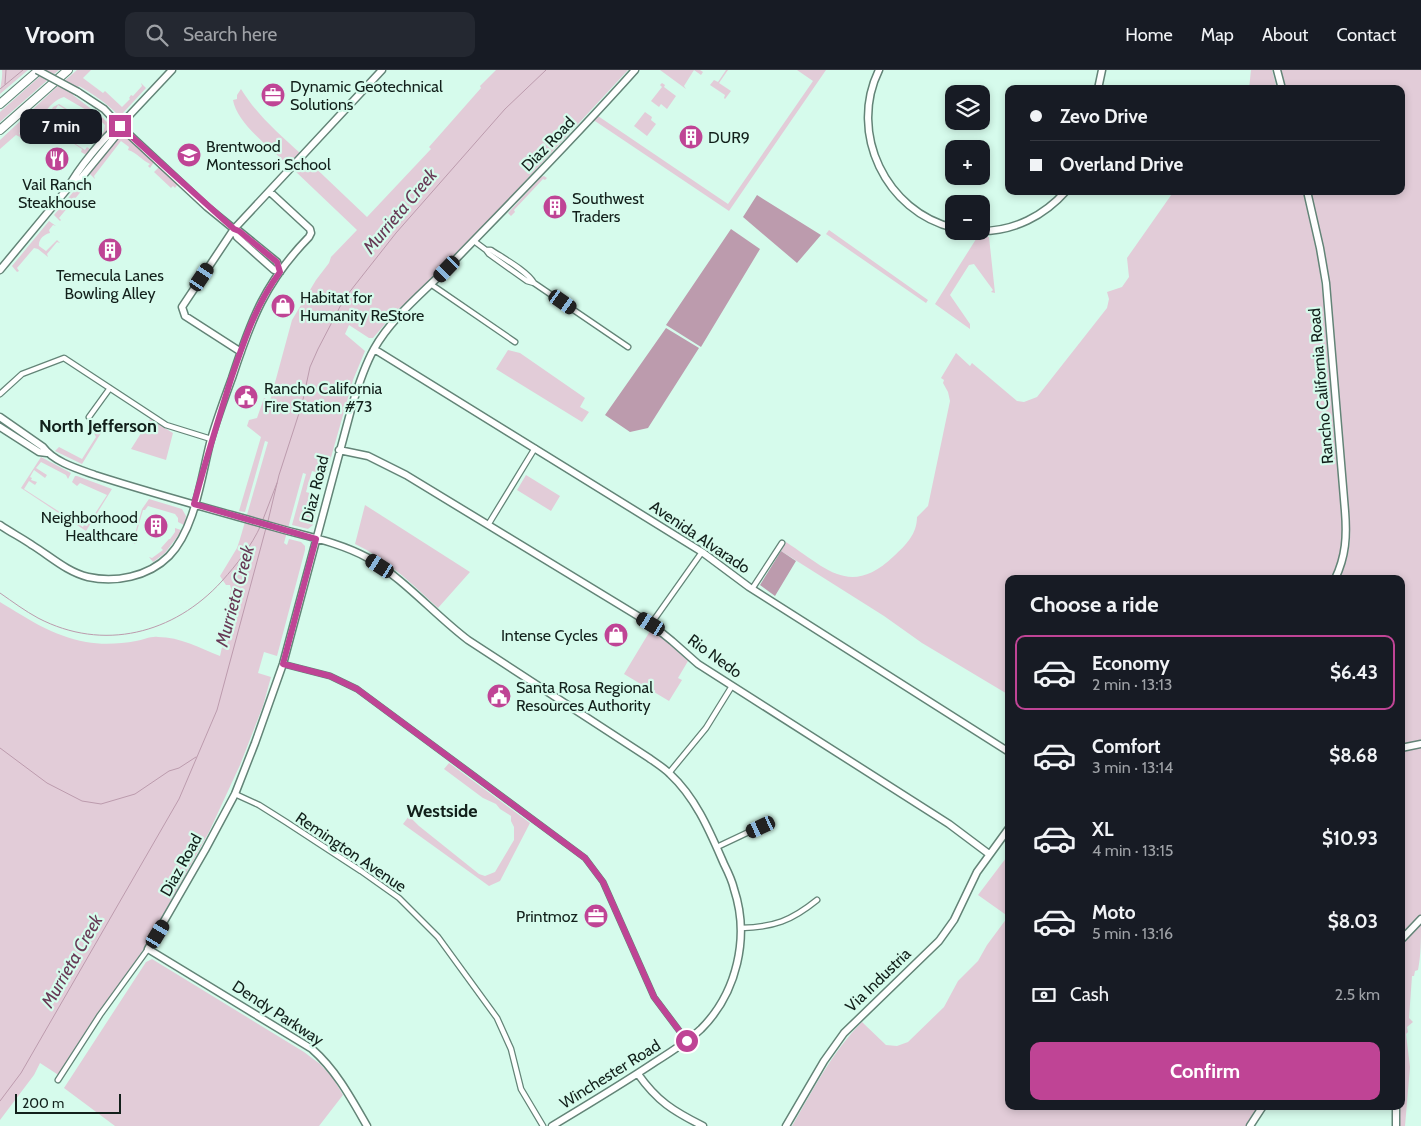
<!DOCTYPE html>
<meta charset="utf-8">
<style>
:root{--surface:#171b24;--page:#242831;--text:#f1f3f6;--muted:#9ea1a6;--line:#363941;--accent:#bf4495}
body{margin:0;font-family:Cabin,sans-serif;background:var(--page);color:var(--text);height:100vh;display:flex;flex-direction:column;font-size:19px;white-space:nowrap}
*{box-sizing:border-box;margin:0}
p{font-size:16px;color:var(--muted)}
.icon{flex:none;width:28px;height:28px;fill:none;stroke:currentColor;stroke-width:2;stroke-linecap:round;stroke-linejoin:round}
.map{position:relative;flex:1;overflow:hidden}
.details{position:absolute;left:1005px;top:505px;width:400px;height:535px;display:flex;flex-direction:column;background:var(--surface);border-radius:10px;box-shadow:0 2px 8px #0003}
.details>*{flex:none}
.hud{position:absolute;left:1005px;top:15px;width:400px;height:110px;border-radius:10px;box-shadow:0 2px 8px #0003;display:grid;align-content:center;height:110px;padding:0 25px;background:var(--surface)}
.controls{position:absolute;left:945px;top:15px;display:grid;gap:10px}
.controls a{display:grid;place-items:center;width:45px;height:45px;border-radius:10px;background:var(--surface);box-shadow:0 2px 8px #0003;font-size:25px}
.scale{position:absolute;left:15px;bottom:12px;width:106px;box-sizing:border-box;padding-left:5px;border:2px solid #12201b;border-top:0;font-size:14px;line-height:18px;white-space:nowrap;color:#12201b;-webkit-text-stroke:4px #d6fbec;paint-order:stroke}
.end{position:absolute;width:22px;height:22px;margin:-11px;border:6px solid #bf4495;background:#fff;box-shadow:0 0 0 2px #fff}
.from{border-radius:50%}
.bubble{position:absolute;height:35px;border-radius:10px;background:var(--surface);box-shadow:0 2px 8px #0003;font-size:16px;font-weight:800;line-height:35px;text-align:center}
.car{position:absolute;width:15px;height:30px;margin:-15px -8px;border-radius:6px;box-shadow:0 0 4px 1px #0007;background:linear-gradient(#222 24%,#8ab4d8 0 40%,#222 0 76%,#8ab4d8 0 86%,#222 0)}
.hud b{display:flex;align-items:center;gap:18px;height:48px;font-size:19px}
.hud b+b{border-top:1px solid var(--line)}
.hud i{width:12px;height:12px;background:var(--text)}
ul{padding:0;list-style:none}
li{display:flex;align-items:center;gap:15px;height:75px;margin:0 10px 8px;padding:0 15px;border:2px solid transparent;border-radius:10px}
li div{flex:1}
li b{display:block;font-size:19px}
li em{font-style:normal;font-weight:800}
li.active{border-color:var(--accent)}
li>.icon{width:45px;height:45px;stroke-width:1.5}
h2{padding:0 25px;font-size:22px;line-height:60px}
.pay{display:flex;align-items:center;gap:12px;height:55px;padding:0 25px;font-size:19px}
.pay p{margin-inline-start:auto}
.primary-button{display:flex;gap:10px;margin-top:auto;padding:10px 25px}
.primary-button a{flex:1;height:58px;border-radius:10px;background:var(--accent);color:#fff;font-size:20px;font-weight:800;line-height:58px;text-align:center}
header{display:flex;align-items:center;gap:30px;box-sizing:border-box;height:70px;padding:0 25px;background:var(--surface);border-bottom:1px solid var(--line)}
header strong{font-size:24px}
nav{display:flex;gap:28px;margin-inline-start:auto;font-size:18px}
.search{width:350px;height:45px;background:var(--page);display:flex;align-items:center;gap:12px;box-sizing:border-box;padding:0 18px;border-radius:10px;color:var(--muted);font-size:19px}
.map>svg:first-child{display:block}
</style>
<header>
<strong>Vroom</strong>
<div class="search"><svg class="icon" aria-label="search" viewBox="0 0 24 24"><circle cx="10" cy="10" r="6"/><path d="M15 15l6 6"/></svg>Search here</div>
<nav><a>Home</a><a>Map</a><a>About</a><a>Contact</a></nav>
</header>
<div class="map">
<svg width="1421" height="1056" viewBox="0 0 1421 1056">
<rect width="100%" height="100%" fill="#d6fbec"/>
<path fill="#e2ccd8" d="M2,0H28L0,24C0,15 3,8 2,0Z
M47,0H59L0,52V42Z
M77,0H91L83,8L103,23L105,21L122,37L130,29L129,28L131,25L133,26L142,16L141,13L146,18L123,43H116C105,32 93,24 79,16L77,19L63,12Z
M496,0H628L429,215L397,240L373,268H369L349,255L345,264L365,281L353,310L326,405L312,401L306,422L320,426L313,455L308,459L292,455L306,404L303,403L284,473L287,475L289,469L301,472L305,476V480L277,586L264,582L258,603L271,607L263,636L240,695L209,762L145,877L94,952L60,1006L40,993L34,1005L0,1050V532C28,549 53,566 86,572C102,575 120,574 136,571C143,570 151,566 158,567C180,567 200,578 220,586L225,564L228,532L231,519L230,515H226L220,506L237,478L240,469L268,372L265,371L245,442L239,441L261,367L247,356L249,350L257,348L264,328L270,331L292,250L316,210L329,193L331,187L357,160L294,100L305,88L367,147L431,79L429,77L481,18L480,16Z
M660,0H700L703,2L701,5L694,0L684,16L686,19Z
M726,0H728L719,13L731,21L725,29L724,28L725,25L710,15L714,10L718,12Z
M797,0H826L729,141L595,51L592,52L598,46L728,134L813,11Z
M1251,0H1272L1277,19H1249Z
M1281,0H1421V671L1401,675V509H1339C1346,492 1351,478 1350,460L1331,227L1326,190L1310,121H1401V19H1286Z
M61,13L76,21L73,25L103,48L108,53L110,60L95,73L104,61L105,55L93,44L64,27C56,29 48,37 44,44H43L41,51L85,80L87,77L90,79L88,86L81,82L82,79L51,59L49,61V58L36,50L19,63L22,68L16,65L0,79V70Z
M662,13L665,15L664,17L676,26L667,39L661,34L659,37L651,31L662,17L660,15Z
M241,19C257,45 277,62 300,83L288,95C271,78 237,54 233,30L237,29V25Z
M59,34L83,49L85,47L86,48L85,50L94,56L96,55L99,61L92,71L87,72L88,70L79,63L76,64L79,60L92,68L98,60L97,57L95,58L58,35L53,44L75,57L73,60L51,45L48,47L53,37Z
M645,42L652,47L651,50L656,54L647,66L634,56Z
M127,67L154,92L150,98L148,96L150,94C141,90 138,83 128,80L129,77L121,71L94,106L95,109L89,103L118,68Z
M159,97L178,114L175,118L173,116L171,118L154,102Z
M544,106L547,108L545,110L543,109L514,140L515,142L511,146L508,143L541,107Z
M84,109L91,115L88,113L59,148L61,150L60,151L54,145Z
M1174,121H1303L1318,187L1325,241L1343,448C1344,471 1342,488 1332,509H1009V625L922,573L884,546L781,481L786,472C826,498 850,528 894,486C906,475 917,464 917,447L928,436L950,331L948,322L943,313L944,310L941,308L956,283L970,296L972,293L1017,331L1024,332L1037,327L1107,238L1109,229L1107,222L1122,217L1129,207L1127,188Z
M49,151L56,156L53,155L49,160L50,163C44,164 38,170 39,176L46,181L57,170L60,173L57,172L47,184L48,187L38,179L34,178L17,198L19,201L17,202L12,196Z
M829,160L928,230L926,233L826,164Z
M978,166L989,167L995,223L991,222L993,220L974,194L969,195L950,225L970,254V259L935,234Z
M508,280L520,283L585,328L580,337L589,342L582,352L496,299Z
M150,349L173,363L166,390L131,379Z
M96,359L101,363L82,394L55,381L59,377L82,389L96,367L94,363Z
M41,387L71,403L68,409L66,405L41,392L36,398L47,405L45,408L34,400L30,407L32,408L31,410L37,412L35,415L29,411L24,419L83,457L84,455L87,456L107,425L80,413L77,416L72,412L75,406H77L112,419L86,461L21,418Z
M526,405L560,426L551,441L517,420Z
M149,429L182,439L186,446L184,455L178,452V448L175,444L148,436L145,440H143L135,468L137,470L136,473L134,474L133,471L142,439Z
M365,435L470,502L438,538C412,514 387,489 355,474Z
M175,458L181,460L180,463L165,483L153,492L149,487L152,488L163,480L161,478L169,469H170L175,462Z
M650,561L664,569L688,591L678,608L682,610L669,631L624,604Z
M1421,677V845L1401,866V681Z
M449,693L530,753L500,811L489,816L403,754L409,746L419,756L479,804L485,806L495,802L514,770V757L511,751V746L500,739L496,734L483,728L444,699Z
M1009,784V847L978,825Z
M1007,848L1009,849V1036H1258L1246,1056H792C813,1020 832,982 862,952L886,975L897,976L908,972L944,937L958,911L978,891L987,875Z
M1421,854C1421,870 1421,885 1418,900L1415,901L1414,906H1412L1409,948L1413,952L1407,957L1408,962L1406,964L1410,997L1405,1056H1398V1036H1401V875Z
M152,889L304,982L320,994L333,1008L343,1025L319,1056H115L64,1018L146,892Z"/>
<path fill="#bc9bad" d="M757,125L821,165L797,193L743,147Z
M731,159L760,179L701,277L666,255Z
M666,258L699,278L648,358L630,362L605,345Z
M781,481L796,491L775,526L760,515Z"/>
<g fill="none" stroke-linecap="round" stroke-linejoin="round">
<path stroke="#bc9bad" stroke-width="1" d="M5,14L6,0
M0,19L23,0
M268,451L279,405L302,334L310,297L318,279L344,229L396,163L505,39L546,0
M262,452L277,413
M0,523C13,532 25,541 38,548C103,582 174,564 222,511C237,494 251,477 261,455
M0,678L47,713L82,731L101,734L135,724L169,701L179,698L196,687
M0,1031L21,1003L179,729L217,640L266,458"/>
<defs>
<path id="street" d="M474,171L486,180H491C503,188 527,201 534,213
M486,180L489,184L527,211L534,213L628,277
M432,215L515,272
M0,324L22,304L64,288L166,355L211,369
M89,347L110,318
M488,455L535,378
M752,519L782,473
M651,554L702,482
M283,594L330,606L357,619L585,788L603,812L654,927L687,971
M669,703L706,658L732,616
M235,724L259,735L286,752L361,801L399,828L438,867L497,948L511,979L521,1019L543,1056
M717,777L770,752
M741,858C774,857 791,851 817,830
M58,1010L100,945L148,879"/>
<path id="secondary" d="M879,0C848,63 886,142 954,158
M1277,0L1282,19
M1098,19L1102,0
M78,22L104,39L120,56L207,137L234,159L239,161L277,192L280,202
M69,117L77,113L118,63L125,50L172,0
M1307,121L1320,178L1326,213L1345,441C1347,466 1346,486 1335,509
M234,159L237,167L274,200L280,202
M981,161C1014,161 1044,146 1066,121
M0,200L68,118C76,102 105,64 120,56
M374,279L702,482L749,517L1009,682
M241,282L185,246L182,237L234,159L382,0
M0,347L43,377C54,392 78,399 95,405C154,424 214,440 274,457C305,466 339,472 368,488C403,508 435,545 468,570L649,688C656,693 664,698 670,704C696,728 710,762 724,794C728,802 732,810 734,819C750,867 737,923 701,959C687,972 671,982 655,992C622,1014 587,1035 552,1056
M0,357L39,382L47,383
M339,380L368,386L406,405L651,554L672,571L698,594L949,754L989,784
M0,455C10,462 22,468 32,475C50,486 67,502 88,507C115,513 148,507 169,486C195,459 201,408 210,373C216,351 224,330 232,308C251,250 265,212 309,167L311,163L310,159L270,122
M1401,678L1421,674
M1401,870L1421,849
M638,1004C657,1031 673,1041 703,1056
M367,1056C351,1028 336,1000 312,979L148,879L205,780L235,724L255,673L283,594L352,336C358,316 364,297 374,279C393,245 428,219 455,190C516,127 577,65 635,0
M786,1056L824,991L844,963L939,871L954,850L977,802L1009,758
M1250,1056L1263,1036
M1396,1056V1036"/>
<path id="highway" d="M0,34L39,0
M0,60L68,0"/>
</defs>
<use href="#street" stroke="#638477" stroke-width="7"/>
<use href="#secondary" stroke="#638477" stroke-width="9"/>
<use href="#highway" stroke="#638477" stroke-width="10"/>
<use href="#street" stroke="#fff" stroke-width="4.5"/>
<use href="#secondary" stroke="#fff" stroke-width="6"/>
<use href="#highway" stroke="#fff" stroke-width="8"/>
<defs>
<path id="secondary-bridge" d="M37,0L78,22"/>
</defs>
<use href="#secondary-bridge" stroke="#638477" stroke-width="9" stroke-linecap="butt"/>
<use href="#secondary-bridge" stroke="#fff" stroke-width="6"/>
</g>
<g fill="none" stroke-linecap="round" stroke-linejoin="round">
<path stroke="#bf4495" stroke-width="6" d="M120,56L234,159L239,161L277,192L280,202C256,234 244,271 231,309C218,351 205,392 194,434L316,469L283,594L330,606L357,619L585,788L603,812L654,927L687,971"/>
</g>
<defs>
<symbol id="office-disc" viewBox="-11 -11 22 22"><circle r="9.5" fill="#bf4495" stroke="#d6fbec"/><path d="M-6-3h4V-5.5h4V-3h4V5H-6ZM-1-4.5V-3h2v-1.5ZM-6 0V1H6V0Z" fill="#fff"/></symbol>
<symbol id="building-disc" viewBox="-11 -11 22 22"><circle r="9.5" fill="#bf4495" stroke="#d6fbec"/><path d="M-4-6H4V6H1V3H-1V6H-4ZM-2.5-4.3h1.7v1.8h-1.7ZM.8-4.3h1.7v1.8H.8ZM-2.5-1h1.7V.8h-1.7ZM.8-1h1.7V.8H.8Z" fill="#fff"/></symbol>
<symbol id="school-disc" viewBox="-11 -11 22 22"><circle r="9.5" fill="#bf4495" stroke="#d6fbec"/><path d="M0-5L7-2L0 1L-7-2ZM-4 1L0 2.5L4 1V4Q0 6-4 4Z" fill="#fff"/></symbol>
<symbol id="restaurant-disc" viewBox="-11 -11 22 22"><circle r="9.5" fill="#bf4495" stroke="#d6fbec"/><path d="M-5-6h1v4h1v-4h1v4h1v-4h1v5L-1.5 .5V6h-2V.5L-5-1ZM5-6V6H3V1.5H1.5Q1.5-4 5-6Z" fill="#fff"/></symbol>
<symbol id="shop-disc" viewBox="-11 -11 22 22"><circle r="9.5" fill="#bf4495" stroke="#d6fbec"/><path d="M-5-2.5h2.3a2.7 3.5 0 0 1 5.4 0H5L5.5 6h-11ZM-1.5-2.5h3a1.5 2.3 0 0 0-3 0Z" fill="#fff"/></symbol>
<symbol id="civic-disc" viewBox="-11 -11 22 22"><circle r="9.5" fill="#bf4495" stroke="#d6fbec"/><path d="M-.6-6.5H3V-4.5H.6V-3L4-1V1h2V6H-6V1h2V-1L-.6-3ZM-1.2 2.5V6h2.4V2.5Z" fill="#fff"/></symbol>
</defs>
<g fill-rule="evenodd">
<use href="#office-disc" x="259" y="11" width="28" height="28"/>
<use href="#building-disc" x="677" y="53" width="28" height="28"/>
<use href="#school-disc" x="175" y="71" width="28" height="28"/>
<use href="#restaurant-disc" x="43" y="75" width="28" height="28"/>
<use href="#building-disc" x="541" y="123" width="28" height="28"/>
<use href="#building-disc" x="96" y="166" width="28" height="28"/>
<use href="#shop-disc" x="269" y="222" width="28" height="28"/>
<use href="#civic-disc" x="232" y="313" width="28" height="28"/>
<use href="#building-disc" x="142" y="442" width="28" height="28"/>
<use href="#shop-disc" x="602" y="551" width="28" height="28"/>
<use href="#civic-disc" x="485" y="612" width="28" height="28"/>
<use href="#office-disc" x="582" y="832" width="28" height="28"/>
</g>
<g text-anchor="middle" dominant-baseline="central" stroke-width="4.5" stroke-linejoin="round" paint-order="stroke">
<g font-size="16" fill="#12201b" stroke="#d6fbec" text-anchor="start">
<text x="290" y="16">Dynamic Geotechnical<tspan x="290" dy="18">Solutions</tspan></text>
<text x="708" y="67">DUR9</text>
<text x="206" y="76">Brentwood<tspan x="206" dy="18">Montessori School</tspan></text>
<text x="57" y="114" text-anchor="middle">Vail Ranch<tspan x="57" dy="18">Steakhouse</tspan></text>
<text x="572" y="128">Southwest<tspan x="572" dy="18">Traders</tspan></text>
<text x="110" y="205" text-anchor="middle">Temecula Lanes<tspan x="110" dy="18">Bowling Alley</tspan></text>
<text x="300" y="227">Habitat for<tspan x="300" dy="18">Humanity ReStore</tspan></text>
<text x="264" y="318">Rancho California<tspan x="264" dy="18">Fire Station #73</tspan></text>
<text x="138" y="447" text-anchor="end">Neighborhood<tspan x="138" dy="18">Healthcare</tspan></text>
<text x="598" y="565" text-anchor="end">Intense Cycles</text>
<text x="516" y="617">Santa Rosa Regional<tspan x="516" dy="18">Resources Authority</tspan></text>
<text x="578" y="846" text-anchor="end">Printmoz</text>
</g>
<g font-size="16" fill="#12201b" stroke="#d6fbec">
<text transform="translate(548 74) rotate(-46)">Diaz Road</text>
<text transform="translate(1321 316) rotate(-95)">Rancho California Road</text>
<text transform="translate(315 419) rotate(-76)">Diaz Road</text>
<text transform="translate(700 467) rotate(34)">Avenida Alvarado</text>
<text transform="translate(715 586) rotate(36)">Rio Nedo</text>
<text transform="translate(351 782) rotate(34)">Remington Avenue</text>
<text transform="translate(181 795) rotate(-61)">Diaz Road</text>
<text transform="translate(878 910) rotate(-44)">Via Industria</text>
<text transform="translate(278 943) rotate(33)">Dendy Parkway</text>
<text transform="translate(610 1004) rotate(-32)">Winchester Road</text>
</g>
<g font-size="18" font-style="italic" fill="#673955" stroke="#d6fbec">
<text transform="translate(400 141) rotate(-50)">Murrieta Creek</text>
<text transform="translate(235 526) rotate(-75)">Murrieta Creek</text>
<text transform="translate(72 891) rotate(-60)">Murrieta Creek</text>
</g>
<g font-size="18" font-weight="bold" fill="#12201b" stroke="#d6fbec">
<text x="98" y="356">North Jefferson</text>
<text x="442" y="741">Westside</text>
</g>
</g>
</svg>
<div class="controls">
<a><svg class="icon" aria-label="layers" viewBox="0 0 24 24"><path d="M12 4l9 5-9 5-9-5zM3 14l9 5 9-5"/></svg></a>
<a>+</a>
<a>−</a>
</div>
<div class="scale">200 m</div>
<i class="end from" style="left:687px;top:971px"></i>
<i class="end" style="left:120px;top:56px"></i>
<div class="bubble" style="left:20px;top:39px;width:82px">7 min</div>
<i class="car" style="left:447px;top:199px;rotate:224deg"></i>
<i class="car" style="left:202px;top:207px;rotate:34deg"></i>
<i class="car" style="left:563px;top:232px;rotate:125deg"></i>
<i class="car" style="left:380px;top:496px;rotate:303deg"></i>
<i class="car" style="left:651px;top:554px;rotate:301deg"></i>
<i class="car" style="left:761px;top:757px;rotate:245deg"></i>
<i class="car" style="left:158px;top:864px;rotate:31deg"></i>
<div class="hud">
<b><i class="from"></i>Zevo Drive</b>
<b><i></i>Overland Drive</b>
</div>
<section class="details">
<h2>Choose a ride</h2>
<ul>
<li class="active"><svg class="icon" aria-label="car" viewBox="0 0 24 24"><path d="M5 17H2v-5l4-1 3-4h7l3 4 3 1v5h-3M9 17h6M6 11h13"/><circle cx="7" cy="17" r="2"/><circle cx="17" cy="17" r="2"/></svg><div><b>Economy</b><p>2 min · 13:13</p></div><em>$6.43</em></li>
<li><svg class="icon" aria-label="car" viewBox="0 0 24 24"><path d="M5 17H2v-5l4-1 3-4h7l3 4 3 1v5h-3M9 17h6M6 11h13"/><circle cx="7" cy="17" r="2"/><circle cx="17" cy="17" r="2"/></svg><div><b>Comfort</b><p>3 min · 13:14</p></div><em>$8.68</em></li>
<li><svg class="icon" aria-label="car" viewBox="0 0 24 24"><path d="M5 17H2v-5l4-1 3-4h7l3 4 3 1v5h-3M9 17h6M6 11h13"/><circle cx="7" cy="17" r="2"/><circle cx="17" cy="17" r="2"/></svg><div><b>XL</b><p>4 min · 13:15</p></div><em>$10.93</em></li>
<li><svg class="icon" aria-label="car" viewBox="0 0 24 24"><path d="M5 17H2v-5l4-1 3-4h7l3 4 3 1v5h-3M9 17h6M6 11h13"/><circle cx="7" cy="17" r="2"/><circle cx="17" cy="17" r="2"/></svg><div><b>Moto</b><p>5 min · 13:16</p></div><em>$8.03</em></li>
</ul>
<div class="pay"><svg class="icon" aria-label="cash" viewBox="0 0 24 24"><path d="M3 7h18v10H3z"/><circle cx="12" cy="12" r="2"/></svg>Cash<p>2.5 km</p></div>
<div class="primary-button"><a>Confirm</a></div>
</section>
</div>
